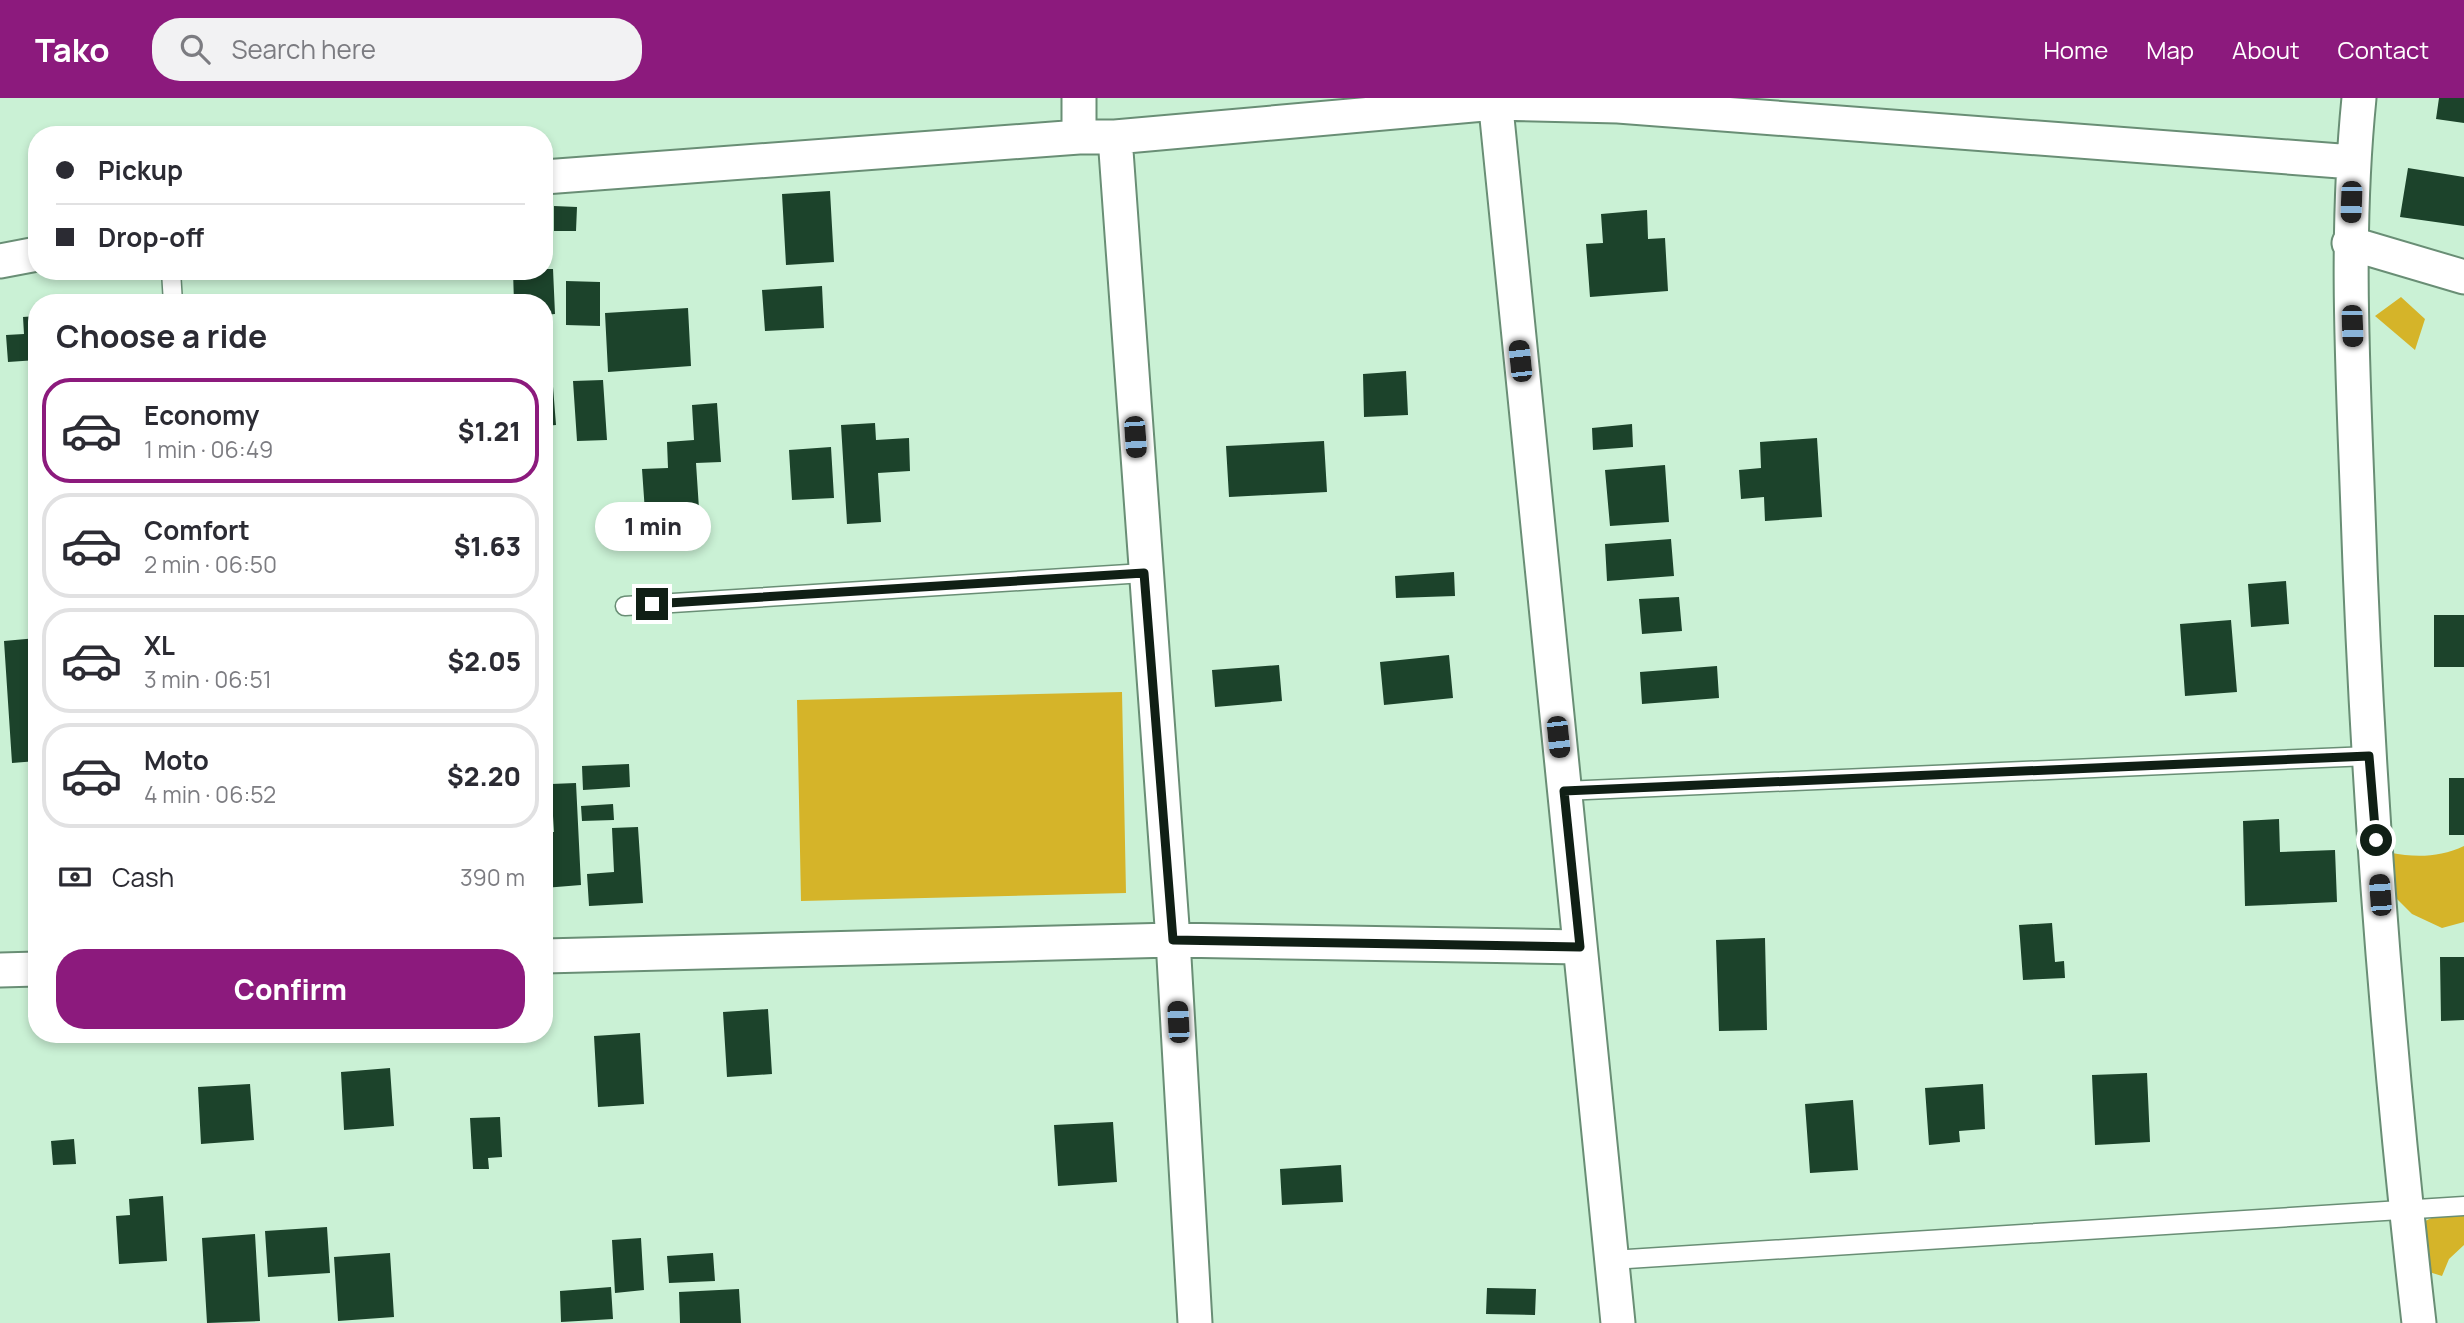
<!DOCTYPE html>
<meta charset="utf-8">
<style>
:root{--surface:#fff;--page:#f2f2f3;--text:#2b2b33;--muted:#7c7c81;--line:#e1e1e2;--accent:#8c1a7d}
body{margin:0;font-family:Manrope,sans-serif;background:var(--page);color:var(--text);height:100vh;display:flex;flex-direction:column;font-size:26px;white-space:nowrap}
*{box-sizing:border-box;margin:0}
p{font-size:23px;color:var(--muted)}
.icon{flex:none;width:38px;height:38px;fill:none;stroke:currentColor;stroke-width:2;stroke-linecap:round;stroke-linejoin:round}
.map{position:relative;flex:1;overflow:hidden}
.side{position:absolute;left:28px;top:196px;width:525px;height:749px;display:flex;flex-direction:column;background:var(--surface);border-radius:28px;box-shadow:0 4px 10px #0003}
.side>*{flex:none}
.banner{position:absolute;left:28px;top:28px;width:525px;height:154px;border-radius:28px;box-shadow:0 4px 10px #0003;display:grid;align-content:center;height:154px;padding:0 28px;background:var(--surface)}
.end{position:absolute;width:32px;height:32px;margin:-16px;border:9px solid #101f15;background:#fff;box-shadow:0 0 0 4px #fff}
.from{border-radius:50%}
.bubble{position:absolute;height:49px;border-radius:24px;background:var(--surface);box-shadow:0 4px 10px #0003;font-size:23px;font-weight:800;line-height:49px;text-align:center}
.car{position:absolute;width:21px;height:42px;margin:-21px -10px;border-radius:9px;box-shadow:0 0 5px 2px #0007;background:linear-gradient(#222 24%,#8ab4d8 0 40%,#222 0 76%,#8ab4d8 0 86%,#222 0)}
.banner b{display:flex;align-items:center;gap:24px;height:66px;font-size:26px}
.banner b+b{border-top:2px solid var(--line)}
.banner i{width:18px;height:18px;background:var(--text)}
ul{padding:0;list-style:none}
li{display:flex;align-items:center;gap:21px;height:105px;margin:0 14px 10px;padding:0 14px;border:4px solid var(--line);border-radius:28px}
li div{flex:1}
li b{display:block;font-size:26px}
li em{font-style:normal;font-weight:800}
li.current{border-color:var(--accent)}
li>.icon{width:63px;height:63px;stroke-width:1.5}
h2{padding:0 28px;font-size:32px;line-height:84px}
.pay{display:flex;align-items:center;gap:18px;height:77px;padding:0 28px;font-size:26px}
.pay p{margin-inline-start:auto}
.cta{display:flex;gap:14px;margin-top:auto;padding:14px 28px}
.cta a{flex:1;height:80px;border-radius:28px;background:var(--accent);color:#fff;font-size:28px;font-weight:800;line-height:80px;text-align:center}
header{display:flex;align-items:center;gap:42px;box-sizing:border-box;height:98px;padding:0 35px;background:var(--accent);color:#fff}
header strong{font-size:33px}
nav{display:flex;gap:38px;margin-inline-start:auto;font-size:24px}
.search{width:490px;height:63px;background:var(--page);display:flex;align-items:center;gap:18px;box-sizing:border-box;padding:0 24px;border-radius:28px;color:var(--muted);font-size:26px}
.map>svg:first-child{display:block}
</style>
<header>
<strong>Tako</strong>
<div class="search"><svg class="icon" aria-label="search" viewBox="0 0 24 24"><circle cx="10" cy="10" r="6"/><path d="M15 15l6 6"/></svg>Search here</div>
<nav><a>Home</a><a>Map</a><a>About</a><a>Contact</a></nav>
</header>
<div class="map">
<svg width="2464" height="1225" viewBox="0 0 2464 1225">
<rect width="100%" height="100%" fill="#caf1d5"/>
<path fill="#d5b429" d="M2401,199L2425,221L2415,252L2375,218Z
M1122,594L1126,795L801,803L797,602Z
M2362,747C2396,758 2430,764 2464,748V824L2442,830L2412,816L2388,792Z
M2464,1104V1147L2449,1161L2442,1178L2426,1173L2409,1131Z"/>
<path fill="#1c432b" d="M2439,0H2464V25L2436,21Z
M2408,70L2464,79V128L2400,119Z
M830,93L834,164L786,167L782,96Z
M554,108L577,109L576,133H554Z
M1647,112L1648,141L1665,140L1668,193L1590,199L1586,146L1603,145L1601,116Z
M544,171H553L555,216L544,217V205H514L513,173Z
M566,183L600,184V228L566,227Z
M822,188L824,230L765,233L762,192Z
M688,210L691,268L608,274L605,215Z
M37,218V262L8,264L6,237L24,236L23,219Z
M1406,273L1408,317L1364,319L1363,276Z
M544,276H552L556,327L544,328Z
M603,282L607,342L577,343L573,283Z
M717,305L721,364L696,365L699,411L645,414L642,371L668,370L667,344L694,342L692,307Z
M875,325L876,342L909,340L910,373L878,375L881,424L847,426L841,327Z
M1632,326L1633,349L1593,352L1592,330Z
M1817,340L1822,419L1765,423L1764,399L1741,401L1739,372L1761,370L1760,344Z
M1324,343L1327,394L1229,399L1226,348Z
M831,349L834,400L792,402L789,352Z
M1665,367L1669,424L1610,428L1605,372Z
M1671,441L1674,478L1607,483L1605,446Z
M544,445H546L547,465H544Z
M546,472L548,500H544V473Z
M1454,474L1455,498L1396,500L1395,478Z
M2286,483L2289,526L2251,529L2248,486Z
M1679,499L1682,533L1642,536L1639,501Z
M2434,517H2464V569H2434Z
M2231,522L2237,594L2185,598L2180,526Z
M37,540V663L12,665L4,543Z
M1449,557L1453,600L1384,607L1380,564Z
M1279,567L1282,603L1215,609L1212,572Z
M1717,568L1719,600L1642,606L1640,574Z
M629,666L630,689L583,692L582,668Z
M2449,680H2464V737H2449Z
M576,685L581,787L544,790V734H554L551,686Z
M613,706L614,722L582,723L581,708Z
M2279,721L2280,754L2335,752L2337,804L2245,808L2243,723Z
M638,729L643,805L589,808L587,776L614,774L612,730Z
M2052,825L2055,864L2064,863L2065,880L2023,882L2019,827Z
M1765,840L1767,932L1719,933L1716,842Z
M2440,859H2464V922L2441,923Z
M768,911L772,976L727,979L723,914Z
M640,935L644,1006L598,1009L594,938Z
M390,970L394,1028L344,1032L341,974Z
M2147,975L2150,1044L2095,1047L2092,977Z
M250,986L254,1042L201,1046L198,989Z
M1983,986L1985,1031L1959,1033L1960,1044L1929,1047L1925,990Z
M1853,1002L1858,1072L1810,1075L1805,1006Z
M500,1019L502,1059L488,1060L489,1071H473L470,1020Z
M1113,1024L1117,1084L1058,1088L1054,1027Z
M74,1041L76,1066L53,1067L51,1043Z
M1341,1067L1343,1104L1282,1107L1280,1071Z
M163,1098L167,1163L119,1166L116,1118L130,1117L129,1101Z
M327,1129L330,1175L268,1179L265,1133Z
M255,1136L260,1223L207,1225L202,1140Z
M641,1140L644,1192L615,1195L612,1142Z
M390,1155L394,1219L338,1223L334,1159Z
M713,1155L715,1183L669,1185L667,1158Z
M611,1189L613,1221L561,1224L560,1193Z
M1487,1190L1536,1191L1535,1217L1486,1216Z
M739,1191L741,1225H680L679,1194Z"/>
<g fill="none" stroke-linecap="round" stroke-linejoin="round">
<defs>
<path id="service" d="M171,173L173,205
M625,508L1144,475
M1564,693L2369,658
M1612,1162L2464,1108"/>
<path id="minor" d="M1495,0L1618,1225
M2359,0C2345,139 2353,274 2358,413C2367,684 2388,956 2419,1225
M1079,39V0
M1115,39L1173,842L1195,1225
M544,79L1079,39H1115L1495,5L1618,8L2353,64
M2349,145L2464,179
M0,163L37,156
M544,858L1173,842L1580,849
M0,872L37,871"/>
</defs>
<use href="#service" stroke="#698e75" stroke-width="21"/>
<use href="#minor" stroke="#698e75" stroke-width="37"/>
<use href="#service" stroke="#fff" stroke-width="18"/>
<use href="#minor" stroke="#fff" stroke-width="33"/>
</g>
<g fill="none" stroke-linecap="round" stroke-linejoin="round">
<path stroke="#101f15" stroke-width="9" d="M652,506L1144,475L1173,842L1580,849L1564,693L2369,658L2376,742"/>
</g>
</svg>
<i class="end from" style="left:2376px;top:742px"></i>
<i class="end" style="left:652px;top:506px"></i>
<div class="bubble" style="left:595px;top:404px;width:116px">1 min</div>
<i class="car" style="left:2351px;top:104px;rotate:182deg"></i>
<i class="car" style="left:2352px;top:228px;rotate:178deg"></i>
<i class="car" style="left:1520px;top:263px;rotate:354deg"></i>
<i class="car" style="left:1135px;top:339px;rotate:176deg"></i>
<i class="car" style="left:1558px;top:639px;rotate:174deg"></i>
<i class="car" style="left:2380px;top:797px;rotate:356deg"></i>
<i class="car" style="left:1178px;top:924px;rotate:357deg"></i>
<div class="banner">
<b><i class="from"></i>Pickup</b>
<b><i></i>Drop-off</b>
</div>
<section class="side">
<h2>Choose a ride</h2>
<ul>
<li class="current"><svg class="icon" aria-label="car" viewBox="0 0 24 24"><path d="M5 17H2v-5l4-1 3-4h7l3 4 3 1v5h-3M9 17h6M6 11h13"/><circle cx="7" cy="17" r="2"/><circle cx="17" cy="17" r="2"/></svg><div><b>Economy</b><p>1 min · 06:49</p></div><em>$1.21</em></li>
<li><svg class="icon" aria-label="car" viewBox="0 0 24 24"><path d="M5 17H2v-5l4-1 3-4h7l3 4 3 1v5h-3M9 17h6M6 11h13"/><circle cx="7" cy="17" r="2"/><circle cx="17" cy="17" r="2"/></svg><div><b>Comfort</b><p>2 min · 06:50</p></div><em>$1.63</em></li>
<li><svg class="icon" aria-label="car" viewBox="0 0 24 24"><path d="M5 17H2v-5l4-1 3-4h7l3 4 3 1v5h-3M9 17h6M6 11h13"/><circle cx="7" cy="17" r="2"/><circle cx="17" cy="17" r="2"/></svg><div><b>XL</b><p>3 min · 06:51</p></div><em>$2.05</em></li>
<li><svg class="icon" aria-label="car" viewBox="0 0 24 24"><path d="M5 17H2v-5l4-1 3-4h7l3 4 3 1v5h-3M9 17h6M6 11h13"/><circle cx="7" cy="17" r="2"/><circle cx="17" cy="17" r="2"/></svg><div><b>Moto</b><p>4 min · 06:52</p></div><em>$2.20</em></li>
</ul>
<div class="pay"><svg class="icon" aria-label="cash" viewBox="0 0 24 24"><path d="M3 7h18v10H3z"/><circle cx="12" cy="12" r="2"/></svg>Cash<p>390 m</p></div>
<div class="cta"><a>Confirm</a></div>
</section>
</div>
